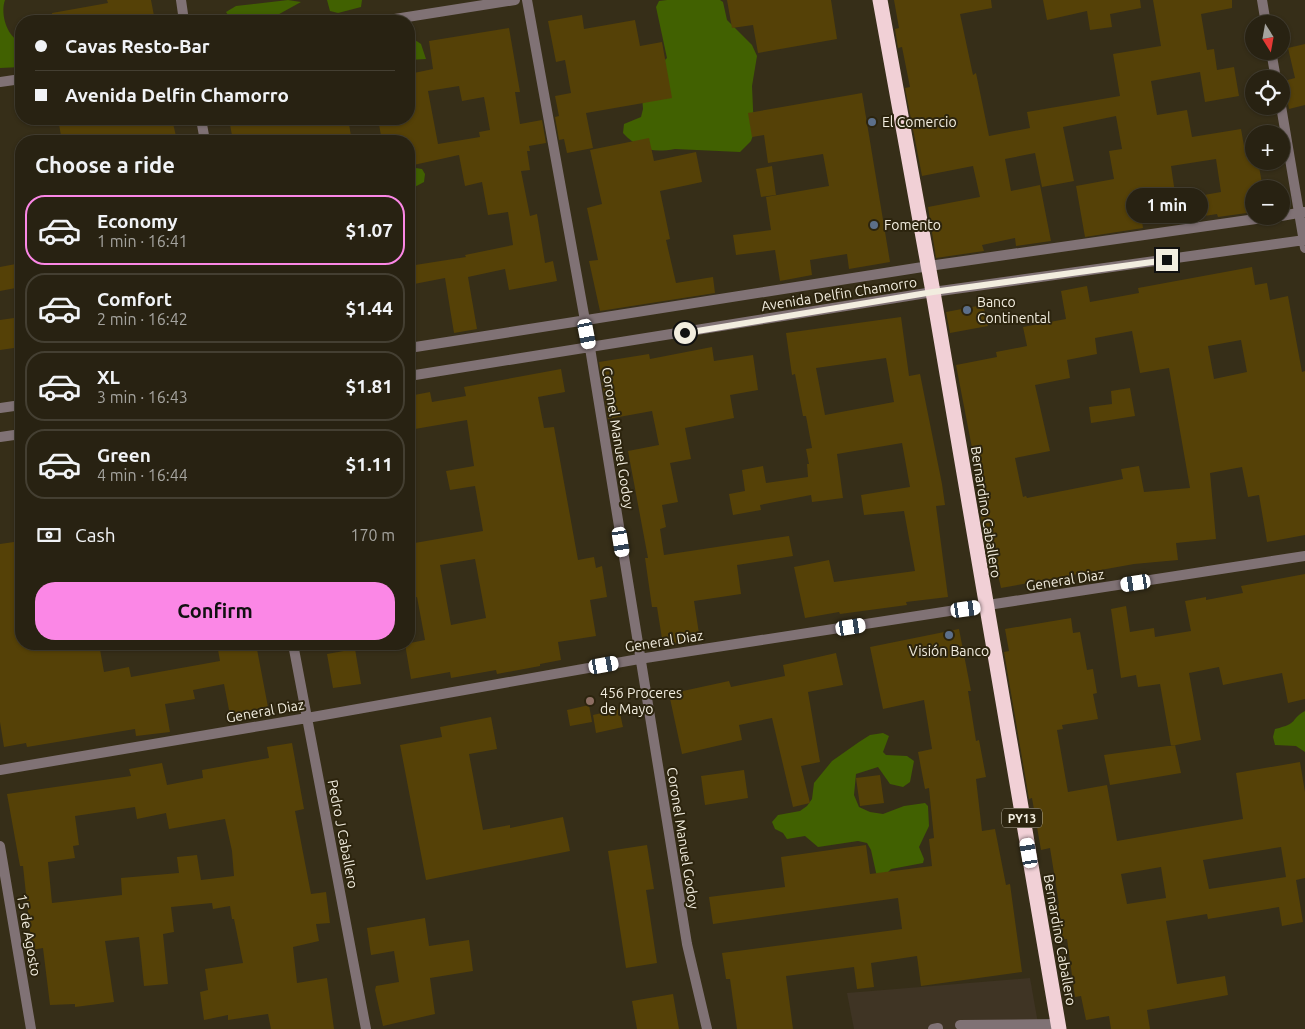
<!DOCTYPE html>
<meta charset="utf-8">
<style>
:root{--surface:#282212;--page:#342f20;--text:#f1f3f6;--muted:#a5a49f;--line:#443f32;--accent:#fb87e6}
body{margin:0;font-family:Ubuntu,sans-serif;background:var(--page);color:var(--text);height:100vh;display:flex;flex-direction:column;font-size:19px;white-space:nowrap}
*{box-sizing:border-box;margin:0}
p{font-size:16px;color:var(--muted)}
.icon{flex:none;width:28px;height:28px;fill:none;stroke:currentColor;stroke-width:2;stroke-linecap:round;stroke-linejoin:round}
.map{position:relative;flex:1;overflow:hidden}
.sheet{position:absolute;left:15px;top:135px;width:400px;height:515px;display:flex;flex-direction:column;background:var(--surface);border-radius:20px;box-shadow:0 1px 4px #0004,0 0 0 1px var(--line)}
.sheet>*{flex:none}
.hud{position:absolute;left:15px;top:15px;width:400px;height:110px;border-radius:20px;box-shadow:0 1px 4px #0004,0 0 0 1px var(--line);display:grid;align-content:center;height:110px;padding:0 20px;background:var(--surface)}
.needle{width:32px;rotate:169deg}
.fabs{position:absolute;left:1245px;top:15px;display:grid;gap:10px}
.fabs a{display:grid;place-items:center;width:45px;height:45px;border-radius:50%;background:var(--surface);box-shadow:0 1px 4px #0004,0 0 0 1px var(--line);font-size:25px}
.end{position:absolute;width:22px;height:22px;margin:-11px;border:6px solid #f2eddf;background:#111;box-shadow:0 0 0 2px #111}
.from{border-radius:50%}
.bubble{position:absolute;height:35px;border-radius:18px;background:var(--surface);box-shadow:0 1px 4px #0004,0 0 0 1px var(--line);font-size:16px;font-weight:700;line-height:35px;text-align:center}
.car{position:absolute;width:15px;height:30px;margin:-15px -8px;border-radius:6px;box-shadow:0 0 4px 1px #0007;background:linear-gradient(#fff 24%,#345 0 40%,#fff 0 76%,#345 0 86%,#fff 0)}
.hud b{display:flex;align-items:center;gap:18px;height:48px;font-size:19px}
.hud b+b{border-top:1px solid var(--line)}
.hud i{width:12px;height:12px;background:var(--text)}
ul{padding:0;list-style:none}
li{display:flex;align-items:center;gap:15px;height:70px;margin:0 10px 8px;padding:0 10px;border:2px solid var(--line);border-radius:20px}
li div{flex:1}
li b{display:block;font-size:19px}
li em{font-style:normal;font-weight:700}
li.current{border-color:var(--accent)}
li>.icon{width:45px;height:45px;stroke-width:1.5}
h2{padding:0 20px;font-size:22px;line-height:60px}
.pay{display:flex;align-items:center;gap:12px;height:55px;padding:0 20px;font-size:19px}
.pay p{margin-inline-start:auto}
.action{display:flex;gap:10px;margin-top:auto;padding:10px 20px}
.action a{flex:1;height:58px;border-radius:20px;background:var(--accent);color:#111;font-size:20px;font-weight:700;line-height:58px;text-align:center}
.map>svg:first-child{display:block}
</style>
<div class="map">
<svg width="1305" height="1029" viewBox="0 0 1305 1029">
<rect width="100%" height="100%" fill="#362e18"/>
<path fill="#3f3424" d="M1030,978L1039,1029H854L847,993Z"/>
<path fill="#416101" d="M0,0H5C0,14 7,37 21,42V67L0,68Z
M288,0L301,2L272,18L232,21L226,12L236,6Z
M327,0H362L361,7L338,13L330,11Z
M667,0H720L723,2L727,20L752,45L757,56L752,86L754,132L751,141L740,152L675,149C652,153 639,150 623,133L624,124L641,117L643,109L641,83L667,58L656,7L659,1Z
M409,36L421,44L426,59L409,60Z
M409,167L422,169L425,174L424,182L409,190Z
M1305,711V752L1296,746L1275,745L1273,737L1275,729C1300,723 1289,720 1305,711Z
M883,733L889,736L883,752L886,755L907,756L914,761L910,782L903,787L890,784L878,767L856,774L854,795L859,807L870,812L883,814L904,806L925,803L928,806L929,826L919,847L924,859L923,863L891,869L888,872L884,879L877,877L871,850L867,843L858,841L818,847L805,836L787,839L783,833L775,829L772,822L778,815L800,811L807,806L812,799L814,783L832,761L859,742L870,735Z"/>
<path fill="#554107" fill-rule="evenodd" d="M107,0H151L155,21H53L52,13L108,3Z
M727,0H831L837,39L758,53L753,25L732,28Z
M894,0H991L992,8L960,14L973,75L976,73L989,136L1030,128L1027,112L1120,96L1113,54L1161,46L1153,0H1232V8L1201,14L1207,50L1214,49L1217,70L1234,67L1239,96L1205,102L1200,72L1151,81L1157,115L1187,110L1192,137L1241,129L1246,157L1254,155V161H1258L1263,189H1254V212L1218,217L1217,214L1179,220L1175,200L1140,206L1143,228L1085,237L1076,186L1114,179L1109,151L1122,149L1116,116L1063,127L1074,181L1042,187L1035,153L1005,159L1011,191L1040,185L1051,241L1016,246L1015,238L982,245L984,251L936,258L928,207L980,197L973,166L922,176L905,88L910,87L902,47L898,48L895,29L899,28ZM1216,159L1221,192L1176,200L1171,166Z
M1043,0H1140L1141,8L1110,14L1112,27L1090,30L1087,11L1047,20Z
M582,15L584,29L635,20L640,46L662,42L672,98L586,113L593,148L567,153L564,139L559,140L555,117L559,116L555,96L571,93L565,60L556,62L548,21Z
M509,28L520,92H515L520,124L542,120L546,143L529,146L530,151H527L530,170L521,171L530,216L537,214L545,263L553,261L557,281L509,290L505,269L468,277L477,329L454,333L445,278L409,285V266L466,257L465,255L513,245L508,212L488,215L482,182L465,186L459,155L409,166V141H382L378,119H409V74L433,69L429,41ZM459,86L462,101L484,97L490,130L479,132L480,137L438,144L428,91Z
M1305,44V105L1289,109L1284,81L1295,78L1288,48Z
M862,93L890,262L849,269L847,254L810,260L812,275L780,281L775,250L736,255L733,235L771,230L766,197L829,186L823,154L768,163L764,135L752,137L748,113Z
M58,119H172L176,136L149,141H62Z
M229,119H348L352,141H233Z
M649,138L654,161L696,152L702,182L660,191L670,239L666,240L676,283L713,277L715,293L600,311L589,261L598,260L587,208L602,204L590,150Z
M772,166L776,195L761,197L756,169Z
M21,263V287L0,291V267Z
M1252,267L1255,285L1267,283L1270,300L1288,296L1302,372L1305,371V535L1267,542L1259,495L1248,497L1242,467L1210,473L1216,539L1176,543L1178,560L1134,564L1001,588L995,561L989,563L979,505H983L956,365L997,357L996,352L1027,346L1023,327L1066,319L1061,291L1087,286L1090,302L1139,293L1138,288ZM1132,331L1140,373L1169,368L1190,488L1144,492L1139,466L1121,469L1123,479L1027,498L1026,496L1023,497L1015,458L1050,451L1035,385L1070,378L1067,360L1097,354L1095,338ZM1241,340L1247,372L1214,379L1208,346Z
M983,305L988,326L950,333L946,312Z
M21,317V347L0,350V320Z
M901,317L909,376L920,374L942,484L945,505L936,506L948,597L906,602L907,605L840,614L839,612L805,618L794,567L829,560L834,582L915,571L904,511L864,515L861,495L910,487L902,443L837,454L843,498L812,502L811,495L760,505L761,510L733,515L729,494L745,491L742,470L763,466L766,483L808,477L807,464H809L806,449L812,448L806,416H803L795,374L792,375L786,333ZM886,358L894,402L825,415L816,368Z
M712,347L714,361L753,355L758,390L730,395L734,418L685,428L691,459L670,463L678,502L662,505L666,527L660,529L664,555L789,536L793,556L737,565L741,594L694,601L700,640L663,645L657,607H652L645,558H648L628,451L659,445L652,411L608,419L599,362L649,354L650,359Z
M561,369L565,392L538,397L544,428L554,427L578,560L594,557L596,568L602,566L607,597L590,600L596,636L558,642L561,660L540,664V666L497,674L496,670L451,678L450,672L411,679L405,644L425,640L417,597L409,598V544L483,531L475,486L450,490L446,471L474,466L467,420L409,430V396L430,392L432,402L466,396L464,387ZM475,559L486,618L451,625L440,565Z
M1130,388L1135,416L1091,423L1089,407L1112,404L1111,391Z
M21,541V644H99L104,672L129,667L131,677L220,661L217,644H256L268,707L230,715L224,684L193,690L195,699L165,704L170,732L136,736L135,729L27,747L26,743L4,747L0,722V544Z
M1305,574V699L1288,703L1282,673L1223,685L1219,667L1189,673L1201,740L1171,746L1160,684L1138,687L1136,675L1121,678L1111,609L1126,606L1130,632L1154,628L1155,637L1191,631L1185,601L1206,597V600L1243,593L1241,586Z
M1071,618L1073,633L1080,632L1087,670L1093,669L1097,693L1093,694L1098,719L1062,725L1063,729L1057,730L1068,792L1107,785L1117,841L1243,819L1236,773L1300,762L1305,792V878L1296,880L1303,922L1282,926L1279,907L1208,919L1207,914L1166,921L1177,984L1225,976L1228,995L1147,1010L1150,1029H1111L1109,1016L1086,1020L1081,996L1075,997L1067,939L1061,940L1054,905L1059,904L1050,848L1041,850L1032,798L1029,799L1004,652L1009,651L1005,629ZM1281,847L1286,877L1209,889L1203,860ZM1161,867L1166,898L1127,904L1121,874Z
M959,629L971,691H968L976,741L979,740L986,777L976,779L982,831L995,829L1006,885L1010,884L1022,972L921,986L917,956L871,963L874,987L857,989L854,967L786,976L793,1029H737L730,979H726L722,953L902,929L898,898L713,924L709,897L785,887L781,857L844,848L866,845L870,874L932,866L929,839L934,838L929,788L925,789L918,752L932,749L924,700L883,709L870,647Z
M355,649L361,684L333,688L327,654Z
M836,653L843,685L808,692L820,762L801,766L810,803L793,807L772,718L739,725L742,740L682,754L669,694L729,681L731,687L785,676L783,665Z
M589,705L592,722L570,726L567,710Z
M619,709L623,727L596,733L593,715Z
M491,717L497,749L469,754L483,830L510,825V828L563,817L570,851L426,880L400,745L442,737L440,727Z
M292,743L304,809L295,811L311,894L326,892L330,923L316,924L319,941L293,947L297,983L327,978L334,1029H271L268,1014L228,1020V1015L204,1020L200,992L208,990L205,969L243,963L234,919H232L230,906L213,909L212,903L171,907L174,932L163,934L168,984L144,986L139,937L105,941L114,1002L75,1007V1004L50,1005L43,948L32,950L23,866H20L7,794L131,776L129,769L162,763L167,785L203,778L202,770L269,758L267,747ZM135,807L137,819L166,813L169,829L225,819L232,851L234,876L201,880L197,855L177,857L179,873L121,878L122,895L52,903L48,862L75,858L73,846L79,845L75,816Z
M1175,745L1181,773L1110,785L1104,755Z
M744,770L748,798L705,805L701,776Z
M880,775L884,803L860,806L856,778Z
M647,845L654,889L646,890L657,963L626,968L608,851Z
M425,918L429,946L469,940L473,971L430,978L435,1014L383,1026L375,990L376,986L399,982L394,951L371,955L367,928Z
M673,994L679,1029H637L632,1001Z"/>
<g fill="none" stroke-linecap="round" stroke-linejoin="round">
<path stroke="#807275" stroke-width="10" d="M960,1025L1058,1024
M933,1029L938,1028"/>
<path stroke="#807275" stroke-width="10" d="M181,0L184,21
M527,0L590,348L687,944L707,1029
M1262,0L1266,24
M382,21L515,0
M1271,51L1276,79
M0,82L21,79
M1281,106L1305,248
M201,119L205,141
M1281,216L1304,212
M409,348L929,266L1276,216
M409,376L933,292L1305,240
M0,408L21,405
M0,437L21,434
M293,644L366,1029
M0,770L307,718L639,659L1305,556
M0,846L31,1029"/>
<path stroke="#f1d0d6" stroke-width="15" d="M880,0L933,292L1059,1029"/>
</g>
<g fill="none" stroke-linecap="round" stroke-linejoin="round">
<path stroke="#f2eddf" stroke-width="6" d="M685,333L933,292L1167,260"/>
</g>
<g fill="#5c6f8a" stroke="#2c240e" stroke-width="2">
<circle cx="872" cy="122" r="5"/>
<circle cx="874" cy="225" r="5"/>
<circle cx="967" cy="310" r="5"/>
<circle cx="949" cy="635" r="5"/>
</g>
<circle fill="#8d6e63" stroke="#2c240e" stroke-width="2" cx="590" cy="701" r="5"/>
<g text-anchor="middle" dominant-baseline="central" stroke-width="4" stroke-linejoin="round" paint-order="stroke">
<rect fill="#2c240e" stroke="#b7b1a0" stroke-width="1" x="1002" y="808.5" width="40" height="19" rx="4"/>
<g font-size="12" font-weight="bold" fill="#f2eddf">
<text x="1022" y="818">PY13</text>
</g>
<g font-size="14" fill="#f2eddf" stroke="#2c240e" text-anchor="start">
<text x="882" y="122">El Comercio</text>
<text x="884" y="225">Fomento</text>
<text x="977" y="302">Banco<tspan x="977" dy="16">Continental</tspan></text>
<text x="949" y="651" text-anchor="middle">Visión Banco</text>
<text x="600" y="693">456 Proceres<tspan x="600" dy="16">de Mayo</tspan></text>
</g>
<g font-size="14" fill="#f2eddf" stroke="#2c240e">
<text transform="translate(839 294) rotate(-9)">Avenida Delfin Chamorro</text>
<text transform="translate(618 438) rotate(81)">Coronel Manuel Godoy</text>
<text transform="translate(986 512) rotate(81)">Bernardino Caballero</text>
<text transform="translate(1065 580) rotate(-9)">General Diaz</text>
<text transform="translate(664 641) rotate(-9)">General Diaz</text>
<text transform="translate(265 711) rotate(-10)">General Diaz</text>
<text transform="translate(343 834) rotate(79)">Pedro J Caballero</text>
<text transform="translate(683 838) rotate(81)">Coronel Manuel Godoy</text>
<text transform="translate(29 935) rotate(80)">15 de Agosto</text>
<text transform="translate(1060 940) rotate(80)">Bernardino Caballero</text>
</g>
</g>
</svg>
<div class="fabs">
<a><svg class="needle" viewBox="-14 -14 28 28"><path d="M0-13l5 13h-10z" fill="#e53935"/><path d="M0 13l5-13h-10z" fill="#a5a49f"/></svg></a>
<a><svg class="icon" aria-label="locate" viewBox="0 0 24 24"><circle cx="12" cy="12" r="6"/><path d="M12 2v4M12 18v4M2 12h4M18 12h4"/></svg></a>
<a>+</a>
<a>−</a>
</div>
<i class="end from" style="left:685px;top:333px"></i>
<i class="end" style="left:1167px;top:260px"></i>
<div class="bubble" style="left:1126px;top:188px;width:82px">1 min</div>
<i class="car" style="left:587px;top:334px;rotate:169deg"></i>
<i class="car" style="left:621px;top:542px;rotate:171deg"></i>
<i class="car" style="left:1136px;top:583px;rotate:261deg"></i>
<i class="car" style="left:966px;top:609px;rotate:82deg"></i>
<i class="car" style="left:851px;top:627px;rotate:81deg"></i>
<i class="car" style="left:604px;top:665px;rotate:80deg"></i>
<i class="car" style="left:1029px;top:853px;rotate:350deg"></i>
<div class="hud">
<b><i class="from"></i>Cavas Resto-Bar</b>
<b><i></i>Avenida Delfin Chamorro</b>
</div>
<section class="sheet">
<h2>Choose a ride</h2>
<ul>
<li class="current"><svg class="icon" aria-label="car" viewBox="0 0 24 24"><path d="M5 17H2v-5l4-1 3-4h7l3 4 3 1v5h-3M9 17h6M6 11h13"/><circle cx="7" cy="17" r="2"/><circle cx="17" cy="17" r="2"/></svg><div><b>Economy</b><p>1 min · 16:41</p></div><em>$1.07</em></li>
<li><svg class="icon" aria-label="car" viewBox="0 0 24 24"><path d="M5 17H2v-5l4-1 3-4h7l3 4 3 1v5h-3M9 17h6M6 11h13"/><circle cx="7" cy="17" r="2"/><circle cx="17" cy="17" r="2"/></svg><div><b>Comfort</b><p>2 min · 16:42</p></div><em>$1.44</em></li>
<li><svg class="icon" aria-label="car" viewBox="0 0 24 24"><path d="M5 17H2v-5l4-1 3-4h7l3 4 3 1v5h-3M9 17h6M6 11h13"/><circle cx="7" cy="17" r="2"/><circle cx="17" cy="17" r="2"/></svg><div><b>XL</b><p>3 min · 16:43</p></div><em>$1.81</em></li>
<li><svg class="icon" aria-label="car" viewBox="0 0 24 24"><path d="M5 17H2v-5l4-1 3-4h7l3 4 3 1v5h-3M9 17h6M6 11h13"/><circle cx="7" cy="17" r="2"/><circle cx="17" cy="17" r="2"/></svg><div><b>Green</b><p>4 min · 16:44</p></div><em>$1.11</em></li>
</ul>
<div class="pay"><svg class="icon" aria-label="cash" viewBox="0 0 24 24"><path d="M3 7h18v10H3z"/><circle cx="12" cy="12" r="2"/></svg>Cash<p>170 m</p></div>
<div class="action"><a>Confirm</a></div>
</section>
</div>
